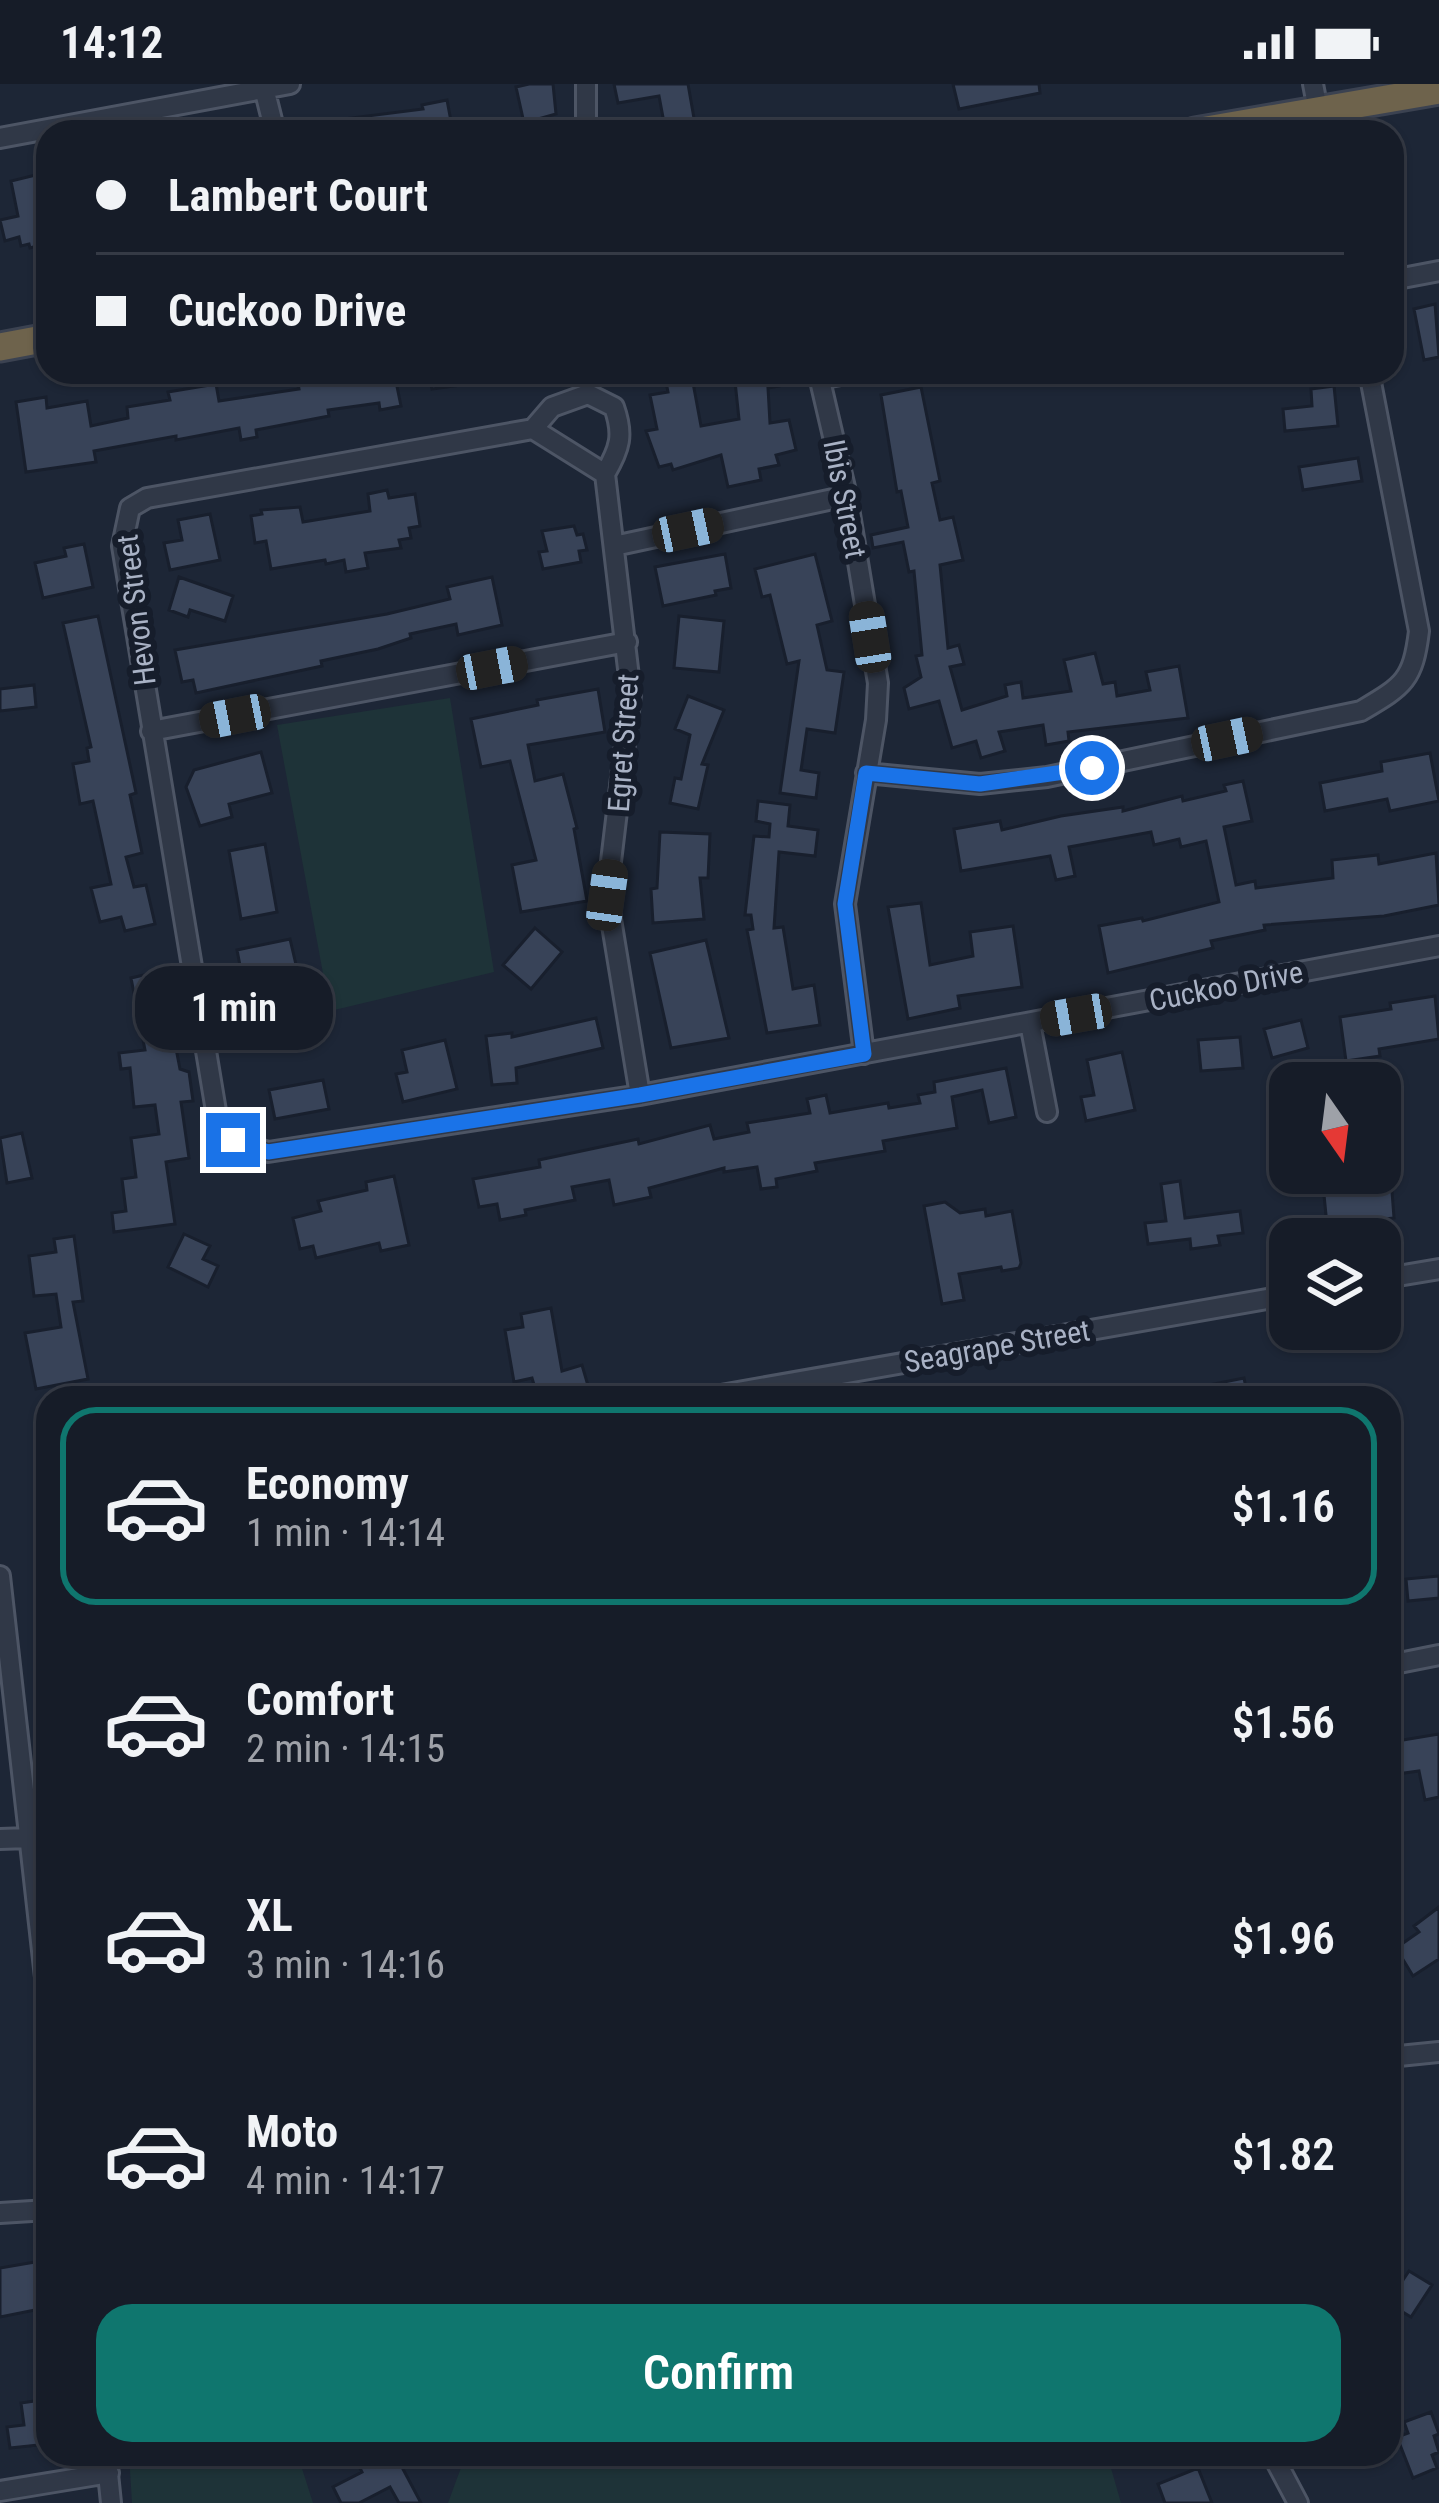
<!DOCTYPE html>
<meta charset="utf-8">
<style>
:root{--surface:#161c28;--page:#1f2530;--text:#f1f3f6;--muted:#9ea1a8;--line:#353a45;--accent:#0f766e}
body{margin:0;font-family:"Roboto Condensed",sans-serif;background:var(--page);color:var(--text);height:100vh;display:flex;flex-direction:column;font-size:45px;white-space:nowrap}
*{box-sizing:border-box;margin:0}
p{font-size:39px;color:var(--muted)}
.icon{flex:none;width:66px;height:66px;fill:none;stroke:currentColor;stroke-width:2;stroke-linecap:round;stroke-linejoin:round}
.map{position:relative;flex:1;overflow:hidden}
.details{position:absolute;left:36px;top:1302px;width:1365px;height:1080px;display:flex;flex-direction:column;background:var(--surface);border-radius:36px;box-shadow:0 3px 9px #0004,0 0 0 3px var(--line)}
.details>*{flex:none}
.top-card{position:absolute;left:36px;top:36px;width:1368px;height:264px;border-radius:36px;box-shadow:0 3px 9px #0004,0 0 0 3px var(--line);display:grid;align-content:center;height:264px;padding:0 60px;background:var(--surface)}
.needle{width:78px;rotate:166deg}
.tools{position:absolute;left:1269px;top:978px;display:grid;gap:24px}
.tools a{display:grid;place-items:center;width:132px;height:132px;border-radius:24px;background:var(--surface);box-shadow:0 3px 9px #0004,0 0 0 3px var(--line);font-size:60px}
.end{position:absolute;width:54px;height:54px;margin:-27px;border:15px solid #1a73e8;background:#fff;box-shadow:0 0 0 6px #fff}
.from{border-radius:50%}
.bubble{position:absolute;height:84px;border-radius:36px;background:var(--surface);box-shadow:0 3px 9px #0004,0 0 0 3px var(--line);font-size:39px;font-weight:600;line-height:84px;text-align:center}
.car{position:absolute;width:36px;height:72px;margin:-36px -18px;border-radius:15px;box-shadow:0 0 9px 3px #0007;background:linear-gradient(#222 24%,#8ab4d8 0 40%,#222 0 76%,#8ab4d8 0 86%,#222 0)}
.top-card b{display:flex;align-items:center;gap:42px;height:114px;font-size:45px}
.top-card b+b{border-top:3px solid var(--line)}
.top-card i{width:30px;height:30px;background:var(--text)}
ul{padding:21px 0 0;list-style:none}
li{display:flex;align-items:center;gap:36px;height:198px;margin:0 24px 18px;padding:0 36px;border:6px solid transparent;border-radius:36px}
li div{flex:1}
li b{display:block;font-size:45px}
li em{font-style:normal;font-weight:600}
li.selected{border-color:var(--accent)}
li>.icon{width:108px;height:108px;stroke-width:1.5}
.button{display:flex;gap:24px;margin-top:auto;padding:24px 60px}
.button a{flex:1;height:138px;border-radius:36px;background:var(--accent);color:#fff;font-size:48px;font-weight:600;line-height:138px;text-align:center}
.status{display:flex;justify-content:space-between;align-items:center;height:84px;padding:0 60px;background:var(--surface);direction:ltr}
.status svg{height:33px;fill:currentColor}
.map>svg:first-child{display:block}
</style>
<div class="status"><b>14:12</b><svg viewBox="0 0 49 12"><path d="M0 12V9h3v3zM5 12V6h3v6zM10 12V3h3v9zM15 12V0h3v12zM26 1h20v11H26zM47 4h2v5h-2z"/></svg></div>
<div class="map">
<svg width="1439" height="2419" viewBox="0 0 1439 2419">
<rect width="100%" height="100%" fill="#1d2636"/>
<path fill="#1e3338" d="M450,614L494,888L330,927L277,641Z
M129,2370H301L299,2375L313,2419H132Z
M466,2370H1107L1121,2419H448Z"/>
<path fill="#384358" stroke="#181f2d" stroke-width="3" d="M529,0H553L556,30L524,39L516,3Z
M614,0H688L695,40L665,44L659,12L618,19Z
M953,0H1039L1040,9L959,25Z
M447,16L453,48H320V38L423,25L422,21Z
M48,88V128H44L48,159L30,164L29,160L21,162L19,153L5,157L0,136L18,132L11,97Z
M1435,220L1439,273L1424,276L1414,225Z
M369,288H394L401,322L380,326L379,319L328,326L329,332L256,346L257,353L241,356L239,344L176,356V352L94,367L96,378L26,388L16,318L46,313L47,324L87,317L91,342L128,334L127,323L170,316L168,308L216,300L219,317L299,305L297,293L321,289L322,296Z
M428,288H502L503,295L432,305Z
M664,288H691L701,342L739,335L734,288H776L779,302L768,304L770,339L789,336L796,366L776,371L779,381L759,385L761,396L728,403L721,371L673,386L671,380L659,383L646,347L657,345L650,311L668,308Z
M1334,302L1338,342L1285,347L1283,325L1312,322L1311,305Z
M921,303L940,397L932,399L940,436L953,433L963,476L940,481L948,564L959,561L964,580L950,583L962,626L1007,612L1005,601L1021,598L1023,614L1071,607L1064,576L1095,569L1103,600L1115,598L1117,612L1150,606L1146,588L1179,582L1188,634L1068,648L1069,657L1046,661L1043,641L999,648L1005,667L981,674L976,657L952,664L939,617L909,625L904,604L921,593L916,572L922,571L914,487L909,488L903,458L873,464L871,451L908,443L901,407L897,408L881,311Z
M1358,374L1362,397L1303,406L1299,383Z
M387,406L389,414L415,410L420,442L409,444L411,454L399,456L401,464L365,469L368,484L346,488L344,476L326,480L325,476L271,485L266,457L255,459L251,432L262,430L261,426L300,423L303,438L370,427L368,410Z
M210,430L220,476L170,486L164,459L182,456L178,436Z
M574,442L577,451L583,450L587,466L579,467L581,478L543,485L539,468L547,467L542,447Z
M84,460L93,503L43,514L35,479L66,472L64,464Z
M725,470L731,504L715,507L716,511L663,522L655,483Z
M815,470L832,537L817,541L827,586L844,588L835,649L807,645L801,686L819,689L816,714L780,709L799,577L787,580L770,511L762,513L755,485Z
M179,493L233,512L225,537L190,526L188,533L169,526Z
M492,493L502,541L458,551L456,540L410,550L411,554L378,565L321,577L322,582L196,609L193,596L182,598L175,566L387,530L450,515L447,503Z
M98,532L136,709L130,711L142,769L126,773L134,803L146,801L155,840L125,847L121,833L100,838L91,804L111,800L93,717L80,720L73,680L89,677L87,664L91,663L63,539Z
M679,532L724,537L719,588L674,584Z
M34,601L36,623L0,627V605Z
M598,605L605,648L528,661L535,697L563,690L577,744L574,745L587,817L521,828L512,781L536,776L510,677L481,683L471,635L538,621L537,616Z
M688,612L724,626L702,680L708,681L698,725L670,719L675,694L681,695L690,651L675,645Z
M261,668L272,709L229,720L232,733L200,742L186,703L194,686Z
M1430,669L1439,717L1390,727L1387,715L1325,727L1320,699L1382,687L1381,678Z
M1243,697L1252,737L1224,743L1236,801L1255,797L1256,804L1333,794L1332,776L1378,771L1379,780L1436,769L1439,821L1384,832L1264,841L1265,846L1211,857L1213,864L1108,889L1099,842L1142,834L1143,837L1219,818L1206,757L1181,763L1179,755L1154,761L1151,748L1069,763L1075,792L1056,796L1050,772L961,787L954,745L1000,737L1002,746L1061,732L1123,723V727L1182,712L1183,717L1226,707L1224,701Z
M758,717L790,721L788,742L818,746L815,772L779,768L774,844L783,843L793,905L814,901L820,941L767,949L747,846L753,845L751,831H745L754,752L769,753L770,740L756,737Z
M660,748L710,750L708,794H700L704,835L653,839L651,805L657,804Z
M265,760L277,828L241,835L229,767Z
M921,819L930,881L973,872L970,848L1013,842L1022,903L958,912L960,924L908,935L888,823Z
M535,844L562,868L531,905L503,881Z
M290,855L297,885L243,897L237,866Z
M706,856L729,954L671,964L650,869Z
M161,887L180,985L189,988L193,1017L181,1018L189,1074L166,1078L175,1140L114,1148L112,1129L126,1127L122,1095L136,1093L131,1054L159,1050L155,1021L134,1023L130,984L121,985L119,969L145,966L131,894Z
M1435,912L1439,955L1379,965L1380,972L1346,977L1340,933L1391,925L1390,919Z
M596,934L603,964L516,984L517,999L492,1001L486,952L512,949V953Z
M1301,936L1308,964L1272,974L1264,945Z
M1240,953L1243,984L1201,987L1198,956Z
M445,956L457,1005L403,1018L396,990L407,988L402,966Z
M1122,968L1135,1026L1086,1037L1081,1013L1094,1011L1087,976Z
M1006,984L1016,1033L989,1039L982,1006L952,1013L957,1044L883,1057L885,1067L815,1079L817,1087L776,1095L777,1103L761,1105L757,1083L724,1088V1084L649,1104L651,1113L614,1121L609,1096L572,1103L575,1116L525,1126L526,1131L500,1136L497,1120L479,1123L473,1095L540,1083L539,1076L638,1055L639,1060L710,1041L714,1055L749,1048L747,1039L810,1029L807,1015L826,1011L830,1029L888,1019L889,1024L920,1019L918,1011L935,1008L934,998Z
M323,996L329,1025L275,1035L269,1006Z
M22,1049L32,1094L7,1099L0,1054Z
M394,1092L409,1161L381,1167L379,1159L316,1174L313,1162L300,1165L293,1134L321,1127L318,1117L367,1106L366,1098Z
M1391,1094L1394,1134L1327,1141L1323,1101Z
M1180,1097L1185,1134L1240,1127L1243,1149L1218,1152L1220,1161L1191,1165L1190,1155L1148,1160L1145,1139L1166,1137L1161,1100Z
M945,1118L960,1129L985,1125L986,1132L1012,1127L1021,1179L1019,1184L1002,1187L1001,1183L959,1190L964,1216L942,1220L924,1122Z
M184,1150L210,1162L203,1175L218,1182L208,1203L168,1183Z
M74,1152L83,1217L73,1218L88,1295L36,1305L25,1249L61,1243L56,1210L34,1212L29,1172L56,1168L54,1155Z
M551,1224L562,1287L582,1281L589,1305L582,1314H538L532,1294L514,1298L505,1246L523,1243L521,1230Z
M1244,1294L1248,1314H1180L1179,1307Z
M1439,1492V1514L1408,1517L1406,1495Z
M1439,1650V1713L1425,1716L1419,1687L1397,1690L1391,1658Z
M1439,1823V1875L1413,1892L1396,1864L1419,1848L1414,1842Z
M35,2178L40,2225L0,2233V2184Z
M1409,2187L1432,2201L1411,2233L1401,2227L1389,2245V2217Z
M48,2315V2360L10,2364L7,2343L24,2341L21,2319Z
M1431,2328L1439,2350L1434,2352L1439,2368L1432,2371L1437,2384L1413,2394L1397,2353L1408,2349L1404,2338Z
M353,2370H395L421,2419H399L390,2403L359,2419H341L333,2403L362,2388Z
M1198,2384L1212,2419H1165L1158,2400Z"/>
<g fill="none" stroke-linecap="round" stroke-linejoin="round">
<defs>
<path id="minor" d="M263,0L275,48
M586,0V48
M1313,0L1318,26
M0,54L290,0
M1392,196L1439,187
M818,288L847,412L878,599L876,636L845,820L864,970
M819,295L857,288
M533,345L605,390L631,610L607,811L640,1011
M605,390C620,364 624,351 614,323L588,310L552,323L533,345L147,414L130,424L122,462L216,1027L233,1056L268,1068L640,1011L1439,862
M614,462L847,412
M151,647L627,558
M866,689L980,700L1047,693L1361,627C1403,602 1413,597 1419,547L1369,288
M1030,939L1047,1028
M1380,1195L1439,1185
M704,1314L1290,1211
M0,1492L48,1920
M1389,1581L1439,1571
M0,1755L29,1754
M1389,1973L1439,1968
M0,2129L48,2126
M106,2370L111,2419
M1272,2370L1298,2419
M0,2407L109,2389"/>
<path id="highway" d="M1195,48L1439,6
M0,263L48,254"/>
</defs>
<use href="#minor" stroke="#4d5565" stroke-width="24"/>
<use href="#highway" stroke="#3b4251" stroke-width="33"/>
<use href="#minor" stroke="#303847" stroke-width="18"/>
<use href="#highway" stroke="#6e634c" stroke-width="27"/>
</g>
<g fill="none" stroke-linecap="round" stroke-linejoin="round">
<path stroke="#1a73e8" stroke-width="15" d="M233,1056L268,1068L640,1011L864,970L845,820L866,689L980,700L1092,684"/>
</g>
<g text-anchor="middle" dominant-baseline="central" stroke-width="12" stroke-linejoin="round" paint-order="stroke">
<g font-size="30" fill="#a9b2c5" stroke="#161d2b">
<text transform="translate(845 415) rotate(79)">Ibis Street</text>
<text transform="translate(136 526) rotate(-97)">Hevon Street</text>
<text transform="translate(623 659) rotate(-86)">Egret Street</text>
<text transform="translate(1226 902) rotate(-11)">Cuckoo Drive</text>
<text transform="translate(997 1262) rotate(-10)">Seagrape Street</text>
</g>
</g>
</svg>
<div class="tools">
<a><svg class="needle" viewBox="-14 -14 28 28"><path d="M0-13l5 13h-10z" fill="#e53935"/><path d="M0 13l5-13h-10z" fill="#9ea1a8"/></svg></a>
<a><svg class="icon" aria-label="layers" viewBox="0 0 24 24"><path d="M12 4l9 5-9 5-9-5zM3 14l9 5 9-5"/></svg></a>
</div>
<i class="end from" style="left:1092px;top:684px"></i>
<i class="end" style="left:233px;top:1056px"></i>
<div class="bubble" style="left:135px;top:882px;width:198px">1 min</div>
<i class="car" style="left:688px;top:446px;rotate:78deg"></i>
<i class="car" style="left:870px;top:553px;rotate:351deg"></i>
<i class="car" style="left:492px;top:584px;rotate:79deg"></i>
<i class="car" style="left:235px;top:632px;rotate:259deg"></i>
<i class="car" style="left:1227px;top:655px;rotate:78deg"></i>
<i class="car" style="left:607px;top:811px;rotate:8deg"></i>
<i class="car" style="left:1076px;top:931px;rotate:260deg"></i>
<div class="top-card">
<b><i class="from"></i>Lambert Court</b>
<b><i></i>Cuckoo Drive</b>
</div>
<section class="details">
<ul>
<li class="selected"><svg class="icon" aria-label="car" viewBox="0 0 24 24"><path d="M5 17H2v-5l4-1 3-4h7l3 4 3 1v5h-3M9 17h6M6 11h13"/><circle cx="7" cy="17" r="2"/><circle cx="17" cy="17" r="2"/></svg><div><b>Economy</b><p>1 min · 14:14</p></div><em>$1.16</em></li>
<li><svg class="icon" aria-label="car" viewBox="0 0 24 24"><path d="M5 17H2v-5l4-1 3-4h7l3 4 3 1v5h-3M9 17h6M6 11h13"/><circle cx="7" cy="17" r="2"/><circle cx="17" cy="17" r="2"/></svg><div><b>Comfort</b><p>2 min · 14:15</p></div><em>$1.56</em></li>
<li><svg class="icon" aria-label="car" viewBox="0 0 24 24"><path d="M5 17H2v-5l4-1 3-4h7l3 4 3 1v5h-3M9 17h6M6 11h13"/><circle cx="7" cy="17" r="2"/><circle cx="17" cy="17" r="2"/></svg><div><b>XL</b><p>3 min · 14:16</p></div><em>$1.96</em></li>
<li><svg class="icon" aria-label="car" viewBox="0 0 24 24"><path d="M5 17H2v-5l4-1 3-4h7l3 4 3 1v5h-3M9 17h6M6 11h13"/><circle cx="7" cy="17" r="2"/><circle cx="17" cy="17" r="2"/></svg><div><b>Moto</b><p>4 min · 14:17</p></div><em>$1.82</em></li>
</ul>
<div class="button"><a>Confirm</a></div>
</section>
</div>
